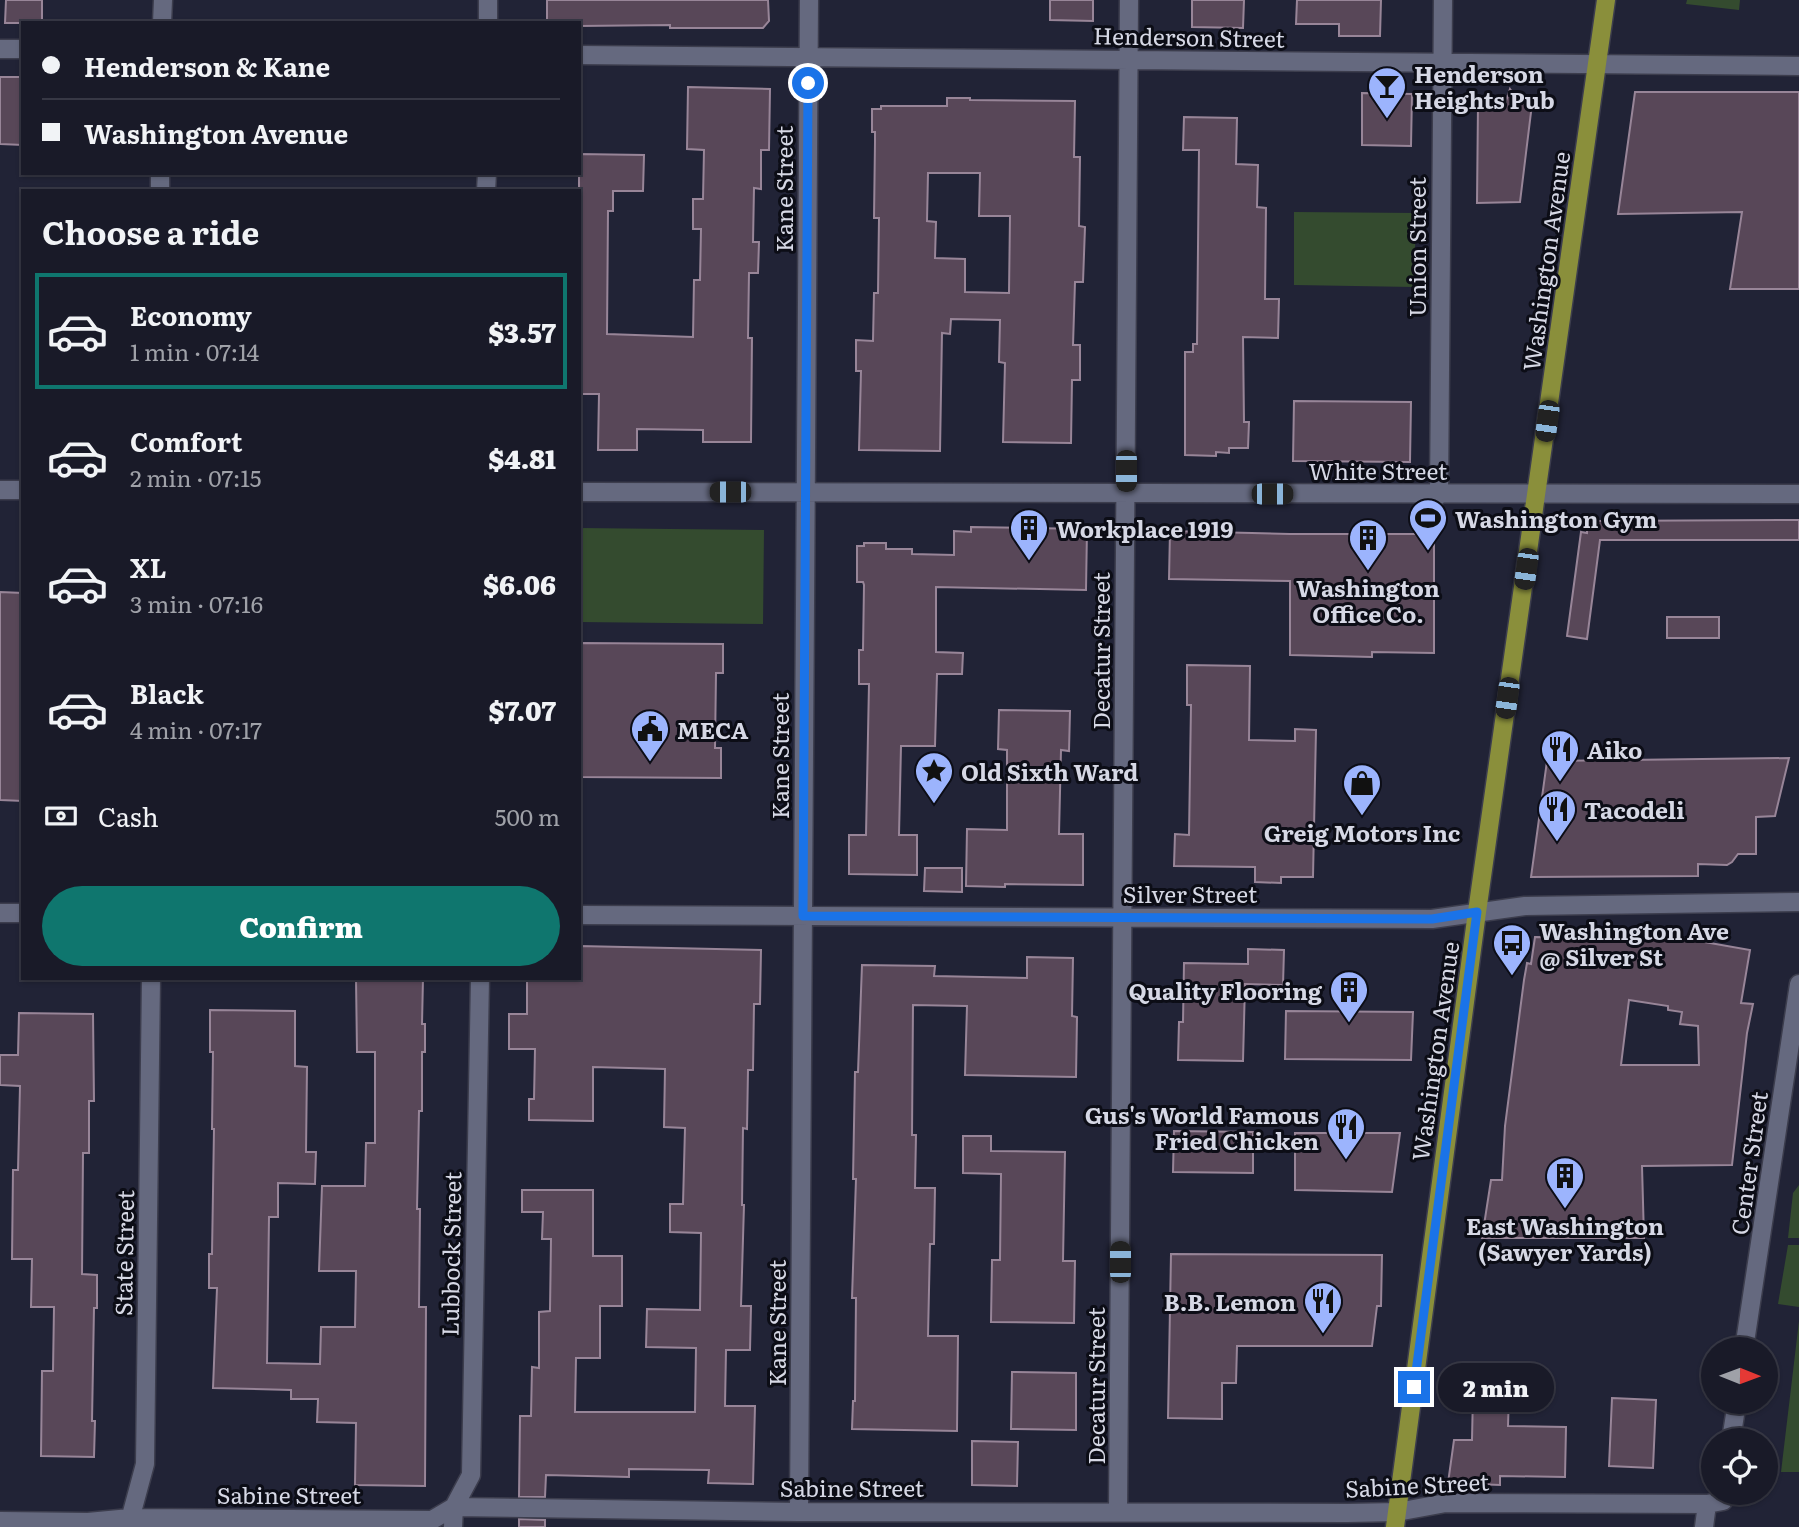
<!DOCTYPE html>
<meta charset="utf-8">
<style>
:root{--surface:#191a28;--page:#222330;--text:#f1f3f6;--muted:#9fa1a8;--line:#373845;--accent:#0f766e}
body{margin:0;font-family:Literata,serif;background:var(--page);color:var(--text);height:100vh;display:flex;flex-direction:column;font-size:26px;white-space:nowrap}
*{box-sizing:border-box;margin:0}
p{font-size:23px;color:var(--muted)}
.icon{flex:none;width:38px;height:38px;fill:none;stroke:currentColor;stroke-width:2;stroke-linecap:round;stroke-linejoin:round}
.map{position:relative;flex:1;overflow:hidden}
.drawer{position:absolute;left:21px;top:189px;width:560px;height:791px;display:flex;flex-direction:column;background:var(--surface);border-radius:0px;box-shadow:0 2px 5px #0004,0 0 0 2px var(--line)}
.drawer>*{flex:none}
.hud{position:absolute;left:21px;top:21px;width:560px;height:154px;border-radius:0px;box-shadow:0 2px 5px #0004,0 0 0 2px var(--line);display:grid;align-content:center;height:154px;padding:0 21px;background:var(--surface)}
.needle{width:46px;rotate:91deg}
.tools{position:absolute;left:1701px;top:1337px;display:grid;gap:14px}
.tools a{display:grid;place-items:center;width:77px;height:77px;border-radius:50%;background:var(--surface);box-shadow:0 2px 5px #0004,0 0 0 2px var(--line);font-size:35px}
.end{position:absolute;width:32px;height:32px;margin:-16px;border:9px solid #1a73e8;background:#fff;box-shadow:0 0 0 4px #fff}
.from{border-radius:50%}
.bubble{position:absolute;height:49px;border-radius:24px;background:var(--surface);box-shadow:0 2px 5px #0004,0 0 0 2px var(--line);font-size:23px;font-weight:800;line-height:49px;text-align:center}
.car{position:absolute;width:21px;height:42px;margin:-21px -10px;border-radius:9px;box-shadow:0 0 5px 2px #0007;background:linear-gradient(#222 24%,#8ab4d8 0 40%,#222 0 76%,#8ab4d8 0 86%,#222 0)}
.hud b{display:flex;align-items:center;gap:24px;height:66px;font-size:26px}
.hud b+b{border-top:2px solid var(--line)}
.hud i{width:18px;height:18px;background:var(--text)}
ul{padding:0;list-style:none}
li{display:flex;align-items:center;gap:21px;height:116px;margin:0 14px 10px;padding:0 7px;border:4px solid transparent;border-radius:0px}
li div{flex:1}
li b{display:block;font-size:26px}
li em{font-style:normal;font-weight:800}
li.on{border-color:var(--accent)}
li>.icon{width:63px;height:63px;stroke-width:1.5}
h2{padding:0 21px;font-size:32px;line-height:84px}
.pay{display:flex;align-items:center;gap:18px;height:77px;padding:0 21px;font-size:26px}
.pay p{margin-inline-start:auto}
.primary-button{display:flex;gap:14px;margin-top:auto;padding:14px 21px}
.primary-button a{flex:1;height:80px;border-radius:42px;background:var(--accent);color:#fff;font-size:28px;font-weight:800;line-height:80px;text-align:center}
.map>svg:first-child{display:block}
</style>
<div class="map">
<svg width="1799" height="1527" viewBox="0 0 1799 1527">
<rect width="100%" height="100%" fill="#212336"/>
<path fill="#344b2f" d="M1687,0H1740L1739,10L1686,4Z
M1294,212L1416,213L1414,287L1294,285Z
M579,528L764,530L763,624L579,622Z
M1799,1185V1238H1788L1793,1193Z
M1788,1245H1799V1307L1778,1304Z
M1799,1321V1472H1781Z"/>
<path fill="#584758" stroke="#988598" stroke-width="2" fill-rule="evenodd" d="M6,0H42V23H5Z
M547,0H768L769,21L763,28H670V25L579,26V23H547Z
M1050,0H1093V21L1050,20Z
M1192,0H1244L1243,28L1192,27Z
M1297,0H1381L1380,36H1339V24H1296Z
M0,77H23V145L0,144Z
M688,87L770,89L769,150H761V189L754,188L753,242H759L758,273H749L748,338H752L751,442H703V430L637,429V450H598L599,394H579V154L644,155L643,191H613V211H608L607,334L693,337L694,280H700L701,229H693V199H703L704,150L687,149Z
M1510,89L1521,104H1532L1520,202L1477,203L1478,104H1505Z
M1635,92H1799V289H1730L1742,212L1618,214Z
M1362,93L1412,94L1411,146L1362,145Z
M947,98H970V100L1075,101L1074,157H1080L1079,226L1085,227L1083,282H1075L1073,345H1080V380H1072L1071,443L1003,442L1005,363L999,362L1000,320L951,319L950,334L942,333L940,451L859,450L861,371H856V340L873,341L874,293H878L879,218H874L875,142V132H872V109H881V106H947ZM928,173H980L979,216H1010L1009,293L965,292V259L935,258L936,222L927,221Z
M1184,117L1237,118L1236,164L1258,165L1257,207L1266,208L1265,299H1279L1278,338L1243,337L1244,422H1249L1248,448H1229V453L1216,452V456L1185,455V352H1193V344H1197L1199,150H1183Z
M1294,401L1411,402L1410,462L1293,461Z
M1799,520V540H1600L1587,639L1567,636L1581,532L1587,533V521Z
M971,527L1087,529L1086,590L936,587V652L963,653L962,674H937L935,746H901L899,835H917V875L849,874V835H866L869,684H859V650H863L864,585L863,582H857V546H864V543H886V549H912V554L954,555V531L971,532Z
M1170,531L1290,534H1434V653L1372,652V657L1290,655V581L1169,579Z
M0,592L23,593L20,702H23V801L0,800Z
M1667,617H1719V638H1667Z
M579,643L723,644V673H716L715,748H721V778L579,777Z
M1187,665L1250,666L1249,740L1295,741V729L1316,730L1313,877H1281V883L1255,882V867L1174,866L1175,834L1189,835L1191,705H1187Z
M999,710L1070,711L1069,751L1061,750L1059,834H1083V885L1005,884V887L966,886L967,829L1007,830V750L998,749Z
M1789,758L1775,816L1756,817V854H1738L1732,862L1727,865L1698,864V876L1531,877L1547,761Z
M925,868H962V892L924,891Z
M1535,937L1676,939V937L1750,950L1741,1003L1753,1004L1747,1033L1732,1165L1642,1166L1644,1238H1482L1491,1180H1502L1505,1126L1524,980L1527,963L1531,964ZM1629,1000L1668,1006V1010L1682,1012L1680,1024L1698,1026L1699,1065H1621Z
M579,946L761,950L760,1004H754L753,1070H748L747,1129L743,1128L742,1205H744L741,1306H751L750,1350H726L725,1406H755L753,1484L708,1483L709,1470L629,1469V1477L546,1475L545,1497H519L520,1416H531L532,1367L539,1368V1312L550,1311L551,1239H542L543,1212H522V1190H593V1256H622V1306H600V1358H576L575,1412H695L696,1348L646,1347L647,1309L700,1310L701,1233L670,1232V1204H683L685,1128L664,1127L665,1069L593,1067V1121L529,1120V1099H534L535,1049H509V1014H527V978H579Z
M1248,949L1284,950L1283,985L1245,984L1243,1061L1178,1060L1179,1022H1183L1184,963L1248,964Z
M1027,957L1073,958L1072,1016L1077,1017L1076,1077L965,1075L967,1006L913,1005L912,1135H916L915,1188H935L934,1244H930L928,1336H958L957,1431L852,1429L853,1401H855L856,1298H852L856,1179H853L855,1072H858L862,965L935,966L934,976L1027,978Z
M356,978H423L422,1024H425V1052H422V1111H419L417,1209H420L419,1307H426L425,1486L355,1485L356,1423L317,1422L318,1399H291V1390L213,1388L217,1288H209V1254H212L214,1129H212L213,1052H210V1010L295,1011V1066L307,1067L306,1152H316L315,1184L278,1183V1217H269L267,1363L320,1364L321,1327H355L356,1271H319L322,1186H365L366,1143H375V1052H357Z
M1286,1011L1413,1012L1411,1060L1285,1059Z
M19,1013L93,1014L94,1101H89V1153H83L82,1274L97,1275V1308H94L92,1421H95L94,1457L41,1456L42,1371H53L54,1307H31L32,1259H12L13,1170H18L20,1086L0,1085V1055H18Z
M1174,1131L1253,1132V1173L1173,1172Z
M1295,1133H1400L1392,1192L1295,1190Z
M963,1136H991V1151L1065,1152L1063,1261H1075L1074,1323L991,1322L992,1260H1000L1001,1174L963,1173Z
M1171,1254L1382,1255L1381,1306H1377L1372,1346H1237L1236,1383H1222V1419L1168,1418Z
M1012,1372L1076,1373V1430L1011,1429Z
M1473,1393L1509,1394L1508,1426L1566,1427L1565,1477L1500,1476V1485L1448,1483L1454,1440H1472Z
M1612,1398L1656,1400L1653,1468L1609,1466Z
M972,1441L1018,1442L1017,1486L972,1485Z
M519,1519L545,1520V1527H519Z"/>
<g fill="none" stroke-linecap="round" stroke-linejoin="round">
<defs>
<path id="minor" d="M162,23L163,0
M488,23V0
M0,49H23
M579,55L1799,66
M160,191V173
M486,191L487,173
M0,490H23
M579,492L1799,494
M1439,495L1443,0
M0,913H23
M579,915L1432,919L1525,906L1799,902
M1744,1349L1799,984
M1731,1440L1737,1402
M799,1512L809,0
M1118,1512L1129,0
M0,1521L88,1522L130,1518L432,1520L454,1507L799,1512L1347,1513L1397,1512L1446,1503L1707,1504
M128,1527L145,1464L151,978
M453,1527L454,1507L471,1475L480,978
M1704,1527L1707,1504L1723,1501L1724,1493"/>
<path id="major" d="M1395,1527L1477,912L1606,0"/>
</defs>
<use href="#minor" stroke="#3c3d4d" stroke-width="21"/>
<use href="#major" stroke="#3c3d4d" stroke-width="21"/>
<use href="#minor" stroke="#65697f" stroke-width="18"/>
<use href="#major" stroke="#8a8f3b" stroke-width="18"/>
</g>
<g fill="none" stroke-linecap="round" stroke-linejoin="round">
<path stroke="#1a73e8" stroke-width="9" d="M808,83L803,916L1432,919L1477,912L1414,1387"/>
</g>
<defs>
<symbol id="bar-pin" viewBox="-11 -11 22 30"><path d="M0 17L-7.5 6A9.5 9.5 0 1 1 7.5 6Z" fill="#9cb4fd" stroke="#0c0d16"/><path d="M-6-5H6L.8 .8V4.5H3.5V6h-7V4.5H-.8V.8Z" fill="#111"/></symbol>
<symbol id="stadium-pin" viewBox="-11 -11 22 30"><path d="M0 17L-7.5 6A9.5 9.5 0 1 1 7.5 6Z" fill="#9cb4fd" stroke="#0c0d16"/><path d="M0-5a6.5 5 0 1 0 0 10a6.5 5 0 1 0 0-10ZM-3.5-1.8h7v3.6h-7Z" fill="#111"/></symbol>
<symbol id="building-pin" viewBox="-11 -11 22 30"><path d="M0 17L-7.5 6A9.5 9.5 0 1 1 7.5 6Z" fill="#9cb4fd" stroke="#0c0d16"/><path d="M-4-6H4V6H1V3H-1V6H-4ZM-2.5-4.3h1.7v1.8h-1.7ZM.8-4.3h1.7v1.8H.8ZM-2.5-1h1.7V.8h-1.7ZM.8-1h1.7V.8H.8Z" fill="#111"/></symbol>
<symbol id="civic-pin" viewBox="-11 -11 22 30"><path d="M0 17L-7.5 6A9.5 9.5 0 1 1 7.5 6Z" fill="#9cb4fd" stroke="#0c0d16"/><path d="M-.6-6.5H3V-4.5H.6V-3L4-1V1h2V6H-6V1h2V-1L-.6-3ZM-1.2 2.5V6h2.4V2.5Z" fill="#111"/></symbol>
<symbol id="restaurant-pin" viewBox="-11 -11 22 30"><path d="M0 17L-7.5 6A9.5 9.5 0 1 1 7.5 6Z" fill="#9cb4fd" stroke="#0c0d16"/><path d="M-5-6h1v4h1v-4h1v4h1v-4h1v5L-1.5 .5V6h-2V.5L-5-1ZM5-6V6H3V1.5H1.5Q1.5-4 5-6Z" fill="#111"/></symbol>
<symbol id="sight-pin" viewBox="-11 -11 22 30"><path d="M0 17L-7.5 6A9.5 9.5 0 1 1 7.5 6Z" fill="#9cb4fd" stroke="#0c0d16"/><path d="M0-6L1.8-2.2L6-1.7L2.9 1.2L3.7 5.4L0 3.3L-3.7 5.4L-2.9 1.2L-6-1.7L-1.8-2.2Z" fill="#111"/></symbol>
<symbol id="shop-pin" viewBox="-11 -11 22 30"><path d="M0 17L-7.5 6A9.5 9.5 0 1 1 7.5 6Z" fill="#9cb4fd" stroke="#0c0d16"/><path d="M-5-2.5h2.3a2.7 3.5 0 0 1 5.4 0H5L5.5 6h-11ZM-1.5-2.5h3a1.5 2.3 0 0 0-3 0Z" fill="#111"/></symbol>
<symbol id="bus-pin" viewBox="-11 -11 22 30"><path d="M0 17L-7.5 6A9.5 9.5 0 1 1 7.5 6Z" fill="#9cb4fd" stroke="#0c0d16"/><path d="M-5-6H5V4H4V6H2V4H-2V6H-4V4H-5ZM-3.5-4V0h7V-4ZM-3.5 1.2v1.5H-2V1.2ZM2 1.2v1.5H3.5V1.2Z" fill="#111"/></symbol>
</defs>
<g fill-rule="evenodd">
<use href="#bar-pin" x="1365" y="64" width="44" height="60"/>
<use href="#stadium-pin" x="1406" y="496" width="44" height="60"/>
<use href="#building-pin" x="1007" y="506" width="44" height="60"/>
<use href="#building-pin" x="1346" y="516" width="44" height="60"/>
<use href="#civic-pin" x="628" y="707" width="44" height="60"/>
<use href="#restaurant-pin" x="1538" y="727" width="44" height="60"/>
<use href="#sight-pin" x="912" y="749" width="44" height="60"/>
<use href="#shop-pin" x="1340" y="761" width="44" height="60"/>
<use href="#restaurant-pin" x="1535" y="787" width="44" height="60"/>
<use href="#bus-pin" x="1490" y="921" width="44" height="60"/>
<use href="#building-pin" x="1327" y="968" width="44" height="60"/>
<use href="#restaurant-pin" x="1324" y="1105" width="44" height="60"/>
<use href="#building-pin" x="1543" y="1154" width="44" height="60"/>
<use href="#restaurant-pin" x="1301" y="1279" width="44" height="60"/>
</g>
<g text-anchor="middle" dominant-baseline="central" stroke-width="6" stroke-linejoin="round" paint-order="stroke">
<g font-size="23" fill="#d6d8e5" stroke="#0c0d16">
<text transform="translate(1189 36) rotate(1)">Henderson Street</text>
<text transform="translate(783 189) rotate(-90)">Kane Street</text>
<text transform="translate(1416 247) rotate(-90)">Union Street</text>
<text transform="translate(1545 261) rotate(-82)">Washington Avenue</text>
<text x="1378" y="470">White Street</text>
<text transform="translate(1100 651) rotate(-90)">Decatur Street</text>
<text transform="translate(779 756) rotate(-90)">Kane Street</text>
<text x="1190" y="893">Silver Street</text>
<text transform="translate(1434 1051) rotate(-82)">Washington Avenue</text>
<text transform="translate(1748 1163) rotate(-82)">Center Street</text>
<text transform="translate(123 1253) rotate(-89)">State Street</text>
<text transform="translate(450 1254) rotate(-89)">Lubbock Street</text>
<text transform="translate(776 1323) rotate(-90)">Kane Street</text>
<text transform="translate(1095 1386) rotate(-90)">Decatur Street</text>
<text transform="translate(1417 1484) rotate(-3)">Sabine Street</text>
<text x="852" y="1487">Sabine Street</text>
<text x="289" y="1494">Sabine Street</text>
</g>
<g font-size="23" font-weight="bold" fill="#d6d8e5" stroke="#0c0d16" text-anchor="start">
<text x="1414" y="73">Henderson<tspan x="1414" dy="26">Heights Pub</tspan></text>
<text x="1455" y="518">Washington Gym</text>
<text x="1056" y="528">Workplace 1919</text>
<text x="1368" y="587" text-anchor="middle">Washington<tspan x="1368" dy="26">Office Co.</tspan></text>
<text x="677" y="729">MECA</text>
<text x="1587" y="749">Aiko</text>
<text x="961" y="771">Old Sixth Ward</text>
<text x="1584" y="809">Tacodeli</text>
<text x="1362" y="832" text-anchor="middle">Greig Motors Inc</text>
<text x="1539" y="930">Washington Ave<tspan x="1539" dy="26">@ Silver St</tspan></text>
<text x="1322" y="990" text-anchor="end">Quality Flooring</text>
<text x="1319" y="1114" text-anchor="end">Gus's World Famous<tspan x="1319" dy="26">Fried Chicken</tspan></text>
<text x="1565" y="1225" text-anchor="middle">East Washington<tspan x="1565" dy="26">(Sawyer Yards)</tspan></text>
<text x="1296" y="1301" text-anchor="end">B.B. Lemon</text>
</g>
</g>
</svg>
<div class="tools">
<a><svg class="needle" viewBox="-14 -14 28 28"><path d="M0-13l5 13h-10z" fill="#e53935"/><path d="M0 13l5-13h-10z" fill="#9fa1a8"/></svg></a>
<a><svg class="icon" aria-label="locate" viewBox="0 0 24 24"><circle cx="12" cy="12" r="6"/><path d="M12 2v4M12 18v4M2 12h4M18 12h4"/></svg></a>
</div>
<i class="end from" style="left:808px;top:83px"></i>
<i class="end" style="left:1414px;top:1387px"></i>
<div class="bubble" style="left:1438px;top:1363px;width:116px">2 min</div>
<i class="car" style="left:1547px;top:421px;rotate:188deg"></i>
<i class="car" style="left:1126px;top:471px;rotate:180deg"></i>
<i class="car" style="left:730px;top:492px;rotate:270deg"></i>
<i class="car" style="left:1272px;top:494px;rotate:90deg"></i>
<i class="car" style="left:1526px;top:569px;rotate:188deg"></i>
<i class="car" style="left:1507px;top:698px;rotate:188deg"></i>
<i class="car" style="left:1120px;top:1262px;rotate:0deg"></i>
<div class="hud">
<b><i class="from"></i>Henderson &amp; Kane</b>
<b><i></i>Washington Avenue</b>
</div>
<section class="drawer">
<h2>Choose a ride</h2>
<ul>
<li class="on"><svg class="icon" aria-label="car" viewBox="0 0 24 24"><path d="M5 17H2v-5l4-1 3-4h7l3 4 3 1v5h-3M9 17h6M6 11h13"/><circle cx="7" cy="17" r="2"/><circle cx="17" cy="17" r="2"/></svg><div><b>Economy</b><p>1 min · 07:14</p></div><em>$3.57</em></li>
<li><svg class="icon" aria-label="car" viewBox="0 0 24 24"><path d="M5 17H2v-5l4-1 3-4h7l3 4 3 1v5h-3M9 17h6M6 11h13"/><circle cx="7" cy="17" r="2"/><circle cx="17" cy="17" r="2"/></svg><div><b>Comfort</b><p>2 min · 07:15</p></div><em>$4.81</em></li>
<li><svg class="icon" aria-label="car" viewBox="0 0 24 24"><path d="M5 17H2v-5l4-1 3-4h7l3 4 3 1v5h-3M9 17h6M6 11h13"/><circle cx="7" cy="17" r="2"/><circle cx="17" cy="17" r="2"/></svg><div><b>XL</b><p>3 min · 07:16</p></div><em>$6.06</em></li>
<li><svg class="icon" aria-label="car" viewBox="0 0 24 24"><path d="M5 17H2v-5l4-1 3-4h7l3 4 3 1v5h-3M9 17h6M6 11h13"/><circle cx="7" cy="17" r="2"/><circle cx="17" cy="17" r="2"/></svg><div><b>Black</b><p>4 min · 07:17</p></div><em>$7.07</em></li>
</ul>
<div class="pay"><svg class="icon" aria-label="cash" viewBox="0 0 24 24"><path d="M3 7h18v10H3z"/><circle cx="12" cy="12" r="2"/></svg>Cash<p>500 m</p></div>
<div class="primary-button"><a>Confirm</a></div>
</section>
</div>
